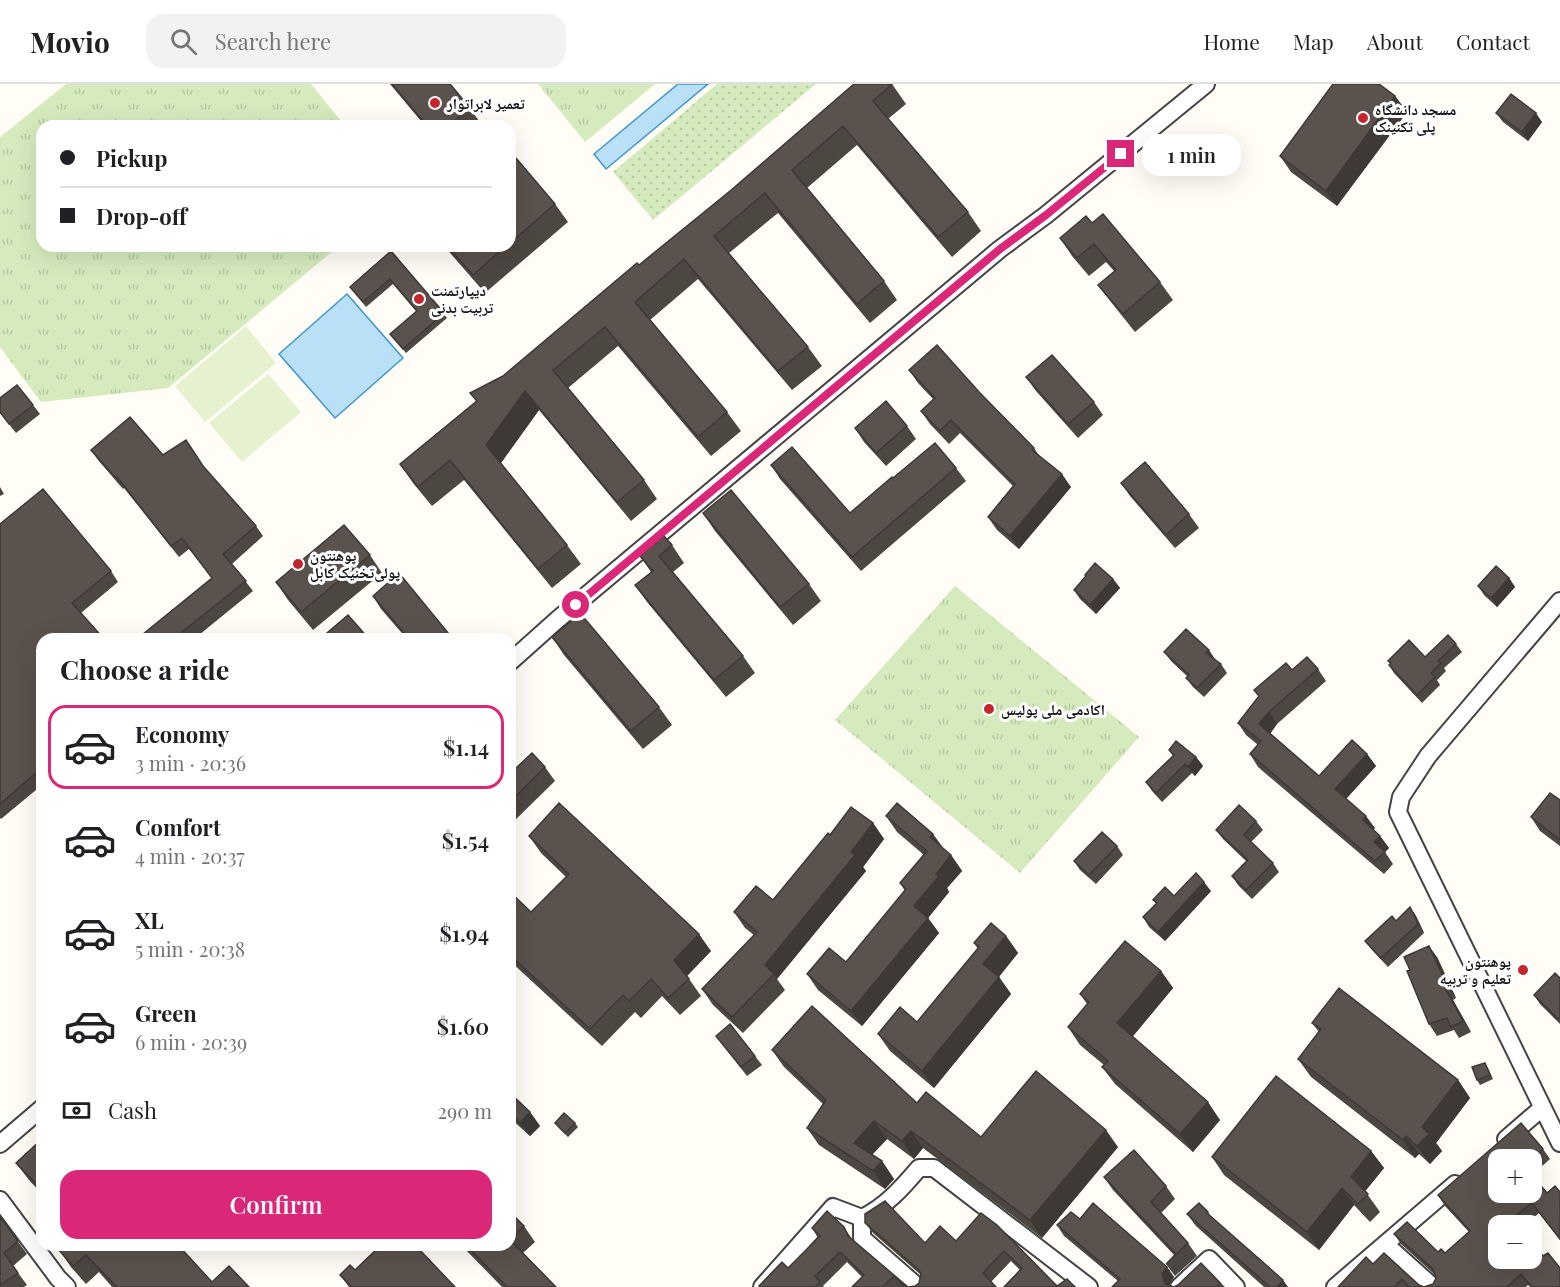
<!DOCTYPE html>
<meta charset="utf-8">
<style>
:root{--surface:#fff;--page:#f2f2f2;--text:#202124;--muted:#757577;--line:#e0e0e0;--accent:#db2777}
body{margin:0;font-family:"Playfair Display","Noto Naskh Arabic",serif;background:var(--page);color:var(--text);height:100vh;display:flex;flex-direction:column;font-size:22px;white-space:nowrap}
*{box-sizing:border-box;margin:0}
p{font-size:20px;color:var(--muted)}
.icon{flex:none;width:33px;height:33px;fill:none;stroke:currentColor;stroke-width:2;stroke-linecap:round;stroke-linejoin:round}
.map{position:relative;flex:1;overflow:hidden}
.sheet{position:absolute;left:36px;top:549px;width:480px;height:618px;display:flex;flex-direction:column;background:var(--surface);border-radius:18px;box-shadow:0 6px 24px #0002}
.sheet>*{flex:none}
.banner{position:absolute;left:36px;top:36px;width:480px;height:132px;border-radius:18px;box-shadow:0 6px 24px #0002;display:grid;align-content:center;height:132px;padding:0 24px;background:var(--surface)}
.buttons{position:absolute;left:1488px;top:1065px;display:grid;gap:12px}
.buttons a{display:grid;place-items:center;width:54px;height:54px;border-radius:12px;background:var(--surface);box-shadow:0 6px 24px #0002;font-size:30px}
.end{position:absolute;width:27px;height:27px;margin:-14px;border:8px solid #db2777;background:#fff;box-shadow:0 0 0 3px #fff}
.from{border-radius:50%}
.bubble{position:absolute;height:42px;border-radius:18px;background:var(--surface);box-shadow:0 6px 24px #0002;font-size:20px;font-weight:600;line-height:42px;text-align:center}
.banner b{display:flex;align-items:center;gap:21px;height:57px;font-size:22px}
.banner b+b{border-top:2px solid var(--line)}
.banner i{width:15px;height:15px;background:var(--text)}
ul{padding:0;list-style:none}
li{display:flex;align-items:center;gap:18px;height:84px;margin:0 12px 9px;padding:0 12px;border:3px solid transparent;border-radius:18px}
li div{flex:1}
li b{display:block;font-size:22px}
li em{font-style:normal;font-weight:600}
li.current{border-color:var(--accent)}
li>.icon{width:54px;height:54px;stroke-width:1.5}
h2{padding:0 24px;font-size:27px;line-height:72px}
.pay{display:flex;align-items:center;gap:15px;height:66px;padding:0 24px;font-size:22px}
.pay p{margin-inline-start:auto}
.primary-button{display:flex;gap:12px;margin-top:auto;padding:12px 24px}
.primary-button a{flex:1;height:69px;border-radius:18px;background:var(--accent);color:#fff;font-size:24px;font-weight:600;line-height:69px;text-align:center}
header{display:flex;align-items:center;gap:36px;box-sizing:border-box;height:84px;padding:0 30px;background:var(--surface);border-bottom:2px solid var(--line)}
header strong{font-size:28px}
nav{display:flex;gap:33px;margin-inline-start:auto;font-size:21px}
.search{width:420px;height:54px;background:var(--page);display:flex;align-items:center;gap:15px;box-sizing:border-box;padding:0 21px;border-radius:18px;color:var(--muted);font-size:22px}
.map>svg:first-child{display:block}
</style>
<header>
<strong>Movio</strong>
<div class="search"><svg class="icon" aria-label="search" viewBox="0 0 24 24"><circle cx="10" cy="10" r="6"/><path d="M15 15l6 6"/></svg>Search here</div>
<nav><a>Home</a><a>Map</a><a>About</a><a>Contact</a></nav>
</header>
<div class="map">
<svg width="1560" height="1203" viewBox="0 0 1560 1203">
<defs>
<pattern id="grass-dots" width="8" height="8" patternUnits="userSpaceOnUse" patternTransform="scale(1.5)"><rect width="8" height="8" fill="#d5ebbd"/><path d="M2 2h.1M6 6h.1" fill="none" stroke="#b6c8a1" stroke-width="1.8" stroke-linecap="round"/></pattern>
<pattern id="park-tufts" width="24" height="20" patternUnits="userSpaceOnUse" patternTransform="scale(1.5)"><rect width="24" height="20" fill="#d5ebbd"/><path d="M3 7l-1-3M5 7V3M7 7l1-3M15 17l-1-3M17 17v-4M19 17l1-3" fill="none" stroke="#b6c8a1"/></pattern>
</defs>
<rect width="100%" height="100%" fill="#fffdf5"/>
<path fill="url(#grass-dots)" d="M717,0H816L653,136L613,88Z"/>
<path fill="url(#park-tufts)" d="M66,0H311L345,42H42V162H339L168,304L41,318L0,263V53Z
M538,0H655L585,58Z
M955,502L1139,653L1020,789L835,636Z"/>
<path fill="#e6f2cf" d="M246,242L276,279L205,338L175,302Z
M268,290L301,328L242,378L209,339Z"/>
<path fill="#b9e0f7" stroke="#3f96cf" stroke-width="1.5" d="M678,0H708L606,85L594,70Z
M347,210L403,274L335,334L279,270Z"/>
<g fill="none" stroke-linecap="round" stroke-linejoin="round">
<defs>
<path id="street" d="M1560,517L1428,672L1401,713L1398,728L1560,1059
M510,578L557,536L1000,165L1046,131L1206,0
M1506,1055L1542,1024
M0,1060L42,1024
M0,1116L58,1194L67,1203
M862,1134V1154L918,1203
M1385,1160L1433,1203
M762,1203L833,1123L862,1134C886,1122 902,1104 919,1084H934L1089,1203
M1179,1203L1209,1175L1236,1203
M1335,1203L1455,1100"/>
</defs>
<use href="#street" stroke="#444" stroke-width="20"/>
<use href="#street" stroke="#fff" stroke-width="16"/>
</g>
<path fill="#4d4742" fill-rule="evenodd" d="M390,0H450L470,24L479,37L474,42H415L421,37Z
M892,0L906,20L888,35L968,128L981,147L952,173L857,61L807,104L884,197L897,216L870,239L778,129L729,169L808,263L822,282L792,306L698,195L650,236L727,328L741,347L711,372L618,262L568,304L644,396L657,415L631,437L539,326L501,379L567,461L581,480L552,504L464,396L432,422L413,399L400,380L476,317L470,309L503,292L639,181Z
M1395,12L1407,28L1337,122L1291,88L1280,72Z
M1496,29L1542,38L1528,57L1503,38Z
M510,67L555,120L568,138L485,209L444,162H510Z
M1092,139L1160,198L1173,216L1135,248L1111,218L1098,201L1114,187L1106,178L1089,192L1072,172L1060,154Z
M391,167L447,234L406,269L390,250L416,227L393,200L366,223L350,203Z
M909,286L980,309L1034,364L1040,373L1071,403L1019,465L997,446L988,433L1013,402L960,349L949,360L930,340L921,327L933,315L918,299Z
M1026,293L1094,318L1103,331L1078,354L1036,307Z
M0,314L33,321L40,330L16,349L0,329Z
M907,342L916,355L886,382L864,358L855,344Z
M91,366L163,371L204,384L256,442L263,452L232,480L253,507L194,555H137L212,494L189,465L179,473L124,404L123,405L98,376Z
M771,381L850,429L956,384L966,397L861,487L780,395Z
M1121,399L1189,430L1199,444L1175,464L1130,412Z
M0,403L4,410L0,412Z
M703,429L809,500L821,517L793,541L715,447Z
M0,440L111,487L118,498L81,529L42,555V701L1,735L0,734Z
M672,461L684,479L673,488L743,572L755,589L726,613L647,518L635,501L651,488L640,472Z
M370,471L382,489L313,546L288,516L276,498Z
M1086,492L1113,495L1120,504L1096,530L1080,515L1074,506Z
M1509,494L1515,503L1497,523L1484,511L1478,502Z
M373,512L453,555H407L381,525Z
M552,553L659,623L672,641L643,665L564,571Z
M1456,560L1462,568L1444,584L1446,587L1437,596L1440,601L1422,619L1394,589L1389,581L1390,580L1388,577L1425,573Z
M1164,568L1215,575L1221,580L1227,589L1204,613L1193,603L1186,594L1188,593L1171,577Z
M1318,585L1326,597L1277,640L1270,650L1319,692L1367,670L1376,682L1346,715L1375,744L1373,746L1380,752L1389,764L1385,768L1393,780L1384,790L1258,683L1250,670L1258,661L1246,651L1238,639L1259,612L1254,606L1292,586Z
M1169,666L1196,673L1203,682L1195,692L1192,689L1162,718L1152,707L1146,698L1173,672Z
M510,682L514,686L545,683L555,697L510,741Z
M1560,716V762L1540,747L1531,733Z
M886,732L944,765L951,771L962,787L947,804L949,808L928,834L939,849L862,942L818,906L807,890L846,878L905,807L900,799L924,771L897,748Z
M1256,737L1263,746L1251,758L1273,779L1279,788L1252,815L1238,801L1232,792L1246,777L1223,755L1216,746Z
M873,739L884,755L863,783L866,787L777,895L785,906L743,949L713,921L702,905L754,851L745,844L734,828L773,816L830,751Z
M529,752L711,867L687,892L701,912L680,931L662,912L641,934L635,928L602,962L510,877V808L531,828L566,793L541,769Z
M1117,762L1123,771L1096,800L1080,786L1074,777Z
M1211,807L1165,857L1149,843L1143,833L1156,820L1153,816Z
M1410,823L1416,832L1424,849L1388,883L1372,866L1365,857L1396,837Z
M1006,852L1018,869L999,893L1011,910L934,1004L890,967L878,950L917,938L978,865L974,859Z
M1437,873L1456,914L1453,916L1471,948L1459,954L1454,946L1437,952L1429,940Z
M1161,887L1173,904L1132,953L1220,1036L1193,1068L1115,1000L1102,983L1104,981L1080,961L1068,943L1087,920L1080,910Z
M1560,894V940L1540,920L1534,911Z
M1312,939L1458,996L1470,1014L1436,1059L1442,1067L1430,1080L1419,1070L1415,1074L1311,993L1298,975L1319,948Z
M716,952L755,972L762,981L747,992Z
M772,966L917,1019L981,1053L1118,1063L1042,1154L923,1064L914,1075L887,1055L872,1071L882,1077L894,1095L885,1105L819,1061L807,1044L823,1020L784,983Z
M1485,979L1488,984L1493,995L1480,1001L1477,996Z
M510,1009L530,1028L540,1042L530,1052L510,1034Z
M555,1039H575L578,1043L568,1053L558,1043Z
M1521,1039L1543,1065L1550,1075L1532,1091L1547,1109L1555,1102L1560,1108V1156L1539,1129L1524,1142H1498V1174H1532V1158L1543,1172L1548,1169L1560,1184V1203H1530L1528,1201L1526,1203H1424L1433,1200L1436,1194L1435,1191L1401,1160L1394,1150L1407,1138L1438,1168L1441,1165L1445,1169L1469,1148L1445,1122L1438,1111ZM1498,1076H1532V1108H1498Z
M42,1055V1110L29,1096L16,1079Z
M1371,1067L1384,1084L1365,1107L1380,1128L1370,1138L1354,1121L1319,1166L1224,1091L1212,1073Z
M1104,1093L1166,1102L1175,1115L1161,1129L1188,1159L1197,1172L1175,1192L1166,1180L1174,1171L1113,1106Z
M510,1128L524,1142L535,1158L523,1169L556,1203H502L461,1161H510Z
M1208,1128L1212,1134L1288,1203H1264L1196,1142L1187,1130Z
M981,1129L1057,1202L1075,1203H1004L1020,1186L1011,1177L991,1198L996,1203H852L862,1193L847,1178L823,1202L824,1203H760L788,1184L818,1154L812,1144L844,1143L852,1155L908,1203L915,1202L919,1199L921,1191L873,1149L865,1139L925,1159L956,1157Z
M0,1133L27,1170L13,1182L27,1201L24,1203H0Z
M1080,1135L1167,1183L1174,1193L1169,1201V1202L1174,1203L1220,1199L1223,1203H1112L1118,1197L1064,1152L1057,1141Z
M396,1164L455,1203H349L340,1191L355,1186Z
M59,1166H104L212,1198L249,1203H112L99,1188L86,1200L71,1183Z
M1373,1180L1419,1201L1424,1203H1338Z"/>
<path fill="#3f3936" d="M1395,12L1407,28L1337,122L1326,107Z
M1536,29L1542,38L1528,57L1522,48Z
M525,307L539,326L500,380L486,361Z
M1062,390L1071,403L1019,465L1010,452Z
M1509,494L1515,503L1497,523L1491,514Z
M1113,495L1120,504L1096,530L1090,521Z
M1209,566L1215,575L1206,569Z
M1269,628L1277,640L1268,652L1259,640Z
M1367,670L1376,682L1344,717L1335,705Z
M1196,673L1203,682L1195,692L1188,683Z
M1366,732L1375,744L1371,748L1363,736Z
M873,739L884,755L863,783L866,787L777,895L774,890L765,881Z
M933,750L944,765L930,753Z
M1380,752L1389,764L1385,768L1374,758Z
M951,771L962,787L947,804L949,808L928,834L939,849L862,942L851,927L914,822L936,790Z
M510,784L514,789L510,793Z
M1204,798L1211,807L1165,857L1158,848Z
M1410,823L1416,832L1424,849L1418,840Z
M699,850L711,867L686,893L674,876Z
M1006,852L1018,869L995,897L983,880Z
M1429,862L1437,873L1456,914L1448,903Z
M1161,887L1173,904L1129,957L1117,939Z
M999,893L1011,910L934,1004L922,987Z
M1445,904L1453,916L1471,948L1463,937Z
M1458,996L1470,1014L1436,1059L1442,1067L1430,1080L1417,1062L1422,1043Z
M1208,1018L1220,1036L1193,1068L1180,1050Z
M530,1028L540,1042L530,1052L520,1039Z
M874,1037L887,1055L867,1076L854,1059Z
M1106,1046L1118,1063L1042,1154L1030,1136Z
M911,1047L923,1064L914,1075L902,1057Z
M1406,1052L1419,1070L1415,1074L1403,1056Z
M1371,1067L1384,1084L1363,1110L1351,1093Z
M882,1077L894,1095L885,1105L873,1087Z
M1342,1104L1354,1121L1319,1166L1307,1148Z
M1167,1183L1174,1193L1169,1201L1170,1203L1165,1200L1162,1190Z
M1283,1196L1288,1203H1277Z"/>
<path fill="#5a524d" stroke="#3f3936" stroke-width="1.5" d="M392,0H450L470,24L448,42H415L422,36Z
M854,0H892L873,17L968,128L938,153L843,42L792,86L884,197L857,220L765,109L714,152L808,263L778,287L684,175L635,218L727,328L698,353L605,243L553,286L644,396L617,418L525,307L486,361L567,461L538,485L450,376L418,403L400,380L477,317L470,309L503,292L637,179L639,181L730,107Z
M1333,0H1379L1395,12L1326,107L1280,72Z
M1511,10L1536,29L1522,48L1496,29Z
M510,67L555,120L510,159Z
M1103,130L1160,198L1123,230L1098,201L1116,186L1094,160L1077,174L1060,154L1086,132L1092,139Z
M447,162H506L473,191Z
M391,167L444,229L403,265L390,250L417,227L390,195L363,218L350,203Z
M937,261L980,309L1034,364L1032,366L1062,390L1010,452L988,433L1015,400L951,336L940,347L921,327L935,314L909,286Z
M1052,271L1094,318L1068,340L1026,293Z
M17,301L33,321L9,340L0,328V314Z
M886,317L907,342L876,369L855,344Z
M130,333L163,371L186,356L203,382L256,442L223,470L246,497L173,555H137L212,494L182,454L171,462L117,393L116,394L91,366Z
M935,359L956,384L852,473L771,381L792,363L850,429L892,393L893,394Z
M1145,378L1189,430L1166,451L1121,399Z
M43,405L111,487L72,519L104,555H42V684L0,720V440Z
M731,406L809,500L780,523L703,429Z
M344,441L370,471L301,528L276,498Z
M664,452L672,461L659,472L743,572L714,596L635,501L653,487L640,472Z
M1095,479L1113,495L1090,521L1074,506L1086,492L1085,491Z
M1496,482L1509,494L1491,514L1478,502Z
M399,489L453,555H409L373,512Z
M580,529L659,623L631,647L552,553Z
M348,531L369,555H320Z
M1186,545L1209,566L1206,569L1221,580L1197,604L1186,594L1189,591L1164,568Z
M1448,551L1456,560L1438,577L1441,579L1431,589L1435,593L1417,611L1389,581L1391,579L1388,577L1409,556L1425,573Z
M1307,573L1318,585L1269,628L1259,640L1319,692L1352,656L1367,670L1335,705L1366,732L1363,736L1380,752L1374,758L1385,768L1375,777L1250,670L1261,657L1238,639L1259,612L1254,606L1286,579L1292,586Z
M1176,657L1196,673L1188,683L1185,680L1156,709L1146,698L1174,671L1169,666Z
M532,669L545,683L510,718V682L514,686Z
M1550,709L1560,716V756L1531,733Z
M559,719L699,850L674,876L689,895L668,914L651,895L629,917L623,911L590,945L510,871V808L531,828L569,790L529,752Z
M897,719L933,750L930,753L951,771L936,790L939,792L914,822L928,834L851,927L807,890L829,864L846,878L906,805L900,799L927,767L886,732Z
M1239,721L1256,737L1244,751L1273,779L1246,806L1232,792L1248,776L1216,746Z
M851,723L873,739L851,768L855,771L765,881L774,890L732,933L702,905L757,848L734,828L756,802L773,816L828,749L830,751Z
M1102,748L1117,762L1089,791L1074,777Z
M1196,789L1204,798L1158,848L1143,833L1157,819L1153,816L1165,803L1174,812Z
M1410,823L1418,840L1381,874L1365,857L1392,832L1396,837Z
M991,839L1006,852L983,880L999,893L922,987L878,950L900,923L917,938L979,863L974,859Z
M1125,857L1161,887L1117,939L1208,1018L1180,1050L1102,983L1108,977L1068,943L1089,918L1080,910Z
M1429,862L1448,903L1445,904L1463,937L1451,943L1447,934L1429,940L1407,887L1410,886L1404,873Z
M1555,889L1560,894V933L1558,935L1534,911Z
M1339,904L1458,996L1422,1043L1429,1050L1417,1062L1406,1052L1403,1056L1298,975L1321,945L1312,939Z
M812,922L917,1019L926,1008L981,1053L1036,987L1106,1046L1030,1136L911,1047L902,1057L874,1037L854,1059L882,1077L873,1087L807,1044L826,1016L772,966Z
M730,940L755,972L741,983L716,952Z
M1485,979L1490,991L1477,996L1472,983Z
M1276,992L1371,1067L1351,1093L1368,1110L1358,1120L1342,1104L1307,1148L1212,1073Z
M510,1009L530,1028L520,1039L510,1029Z
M564,1029L575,1039L565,1049L555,1039Z
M1521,1039L1543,1065L1531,1076H1498V1108H1532V1091L1547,1109L1555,1102L1560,1108V1155L1532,1119L1513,1134L1519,1142H1498V1174H1532V1158L1543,1172L1548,1169L1560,1184V1203H1532L1521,1190L1507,1203H1424L1433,1200L1436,1194L1433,1185L1394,1150L1407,1138L1438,1168L1441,1165L1445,1169L1470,1147L1438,1111Z
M42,1055V1106L16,1079Z
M1134,1066L1166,1102L1151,1118L1188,1159L1166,1180L1176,1170L1104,1093Z
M885,1117L925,1159L940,1142L956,1157L981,1129L997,1141L1057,1202L1067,1195L1075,1203H1004L1022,1184L1004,1167L983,1189L996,1203H905L894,1192L882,1203H852L864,1191L840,1168L815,1192L820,1198L815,1203H760L759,1202L782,1178L788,1184L820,1152L812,1144L827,1127L844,1143L848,1152L908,1203L915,1202L919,1199L921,1190L918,1185L865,1139V1130Z
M1093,1119L1167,1183L1162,1190L1165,1200L1174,1203L1178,1201L1201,1179L1220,1199L1216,1203H1112L1120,1195L1057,1141L1071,1128L1080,1135Z
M1199,1119L1208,1128L1207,1129L1283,1196L1277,1203H1270L1187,1130Z
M510,1128L524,1142L510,1155Z
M0,1133L18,1157L4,1169L18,1189L0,1201Z
M510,1156L556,1203H507L466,1161H510Z
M64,1161H100L104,1166L109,1161H178L212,1198L229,1182L249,1203H117L86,1171L73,1182L59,1166Z
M381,1161H393L396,1164L399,1161H415L455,1203H352L340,1191L350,1181L355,1186Z
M1384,1169L1419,1201L1424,1203H1409L1402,1195L1394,1203H1338L1366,1173L1373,1180Z"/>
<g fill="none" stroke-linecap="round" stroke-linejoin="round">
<path stroke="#db2777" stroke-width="8" d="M576,521L1000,165L1046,131L1121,70"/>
</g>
<g fill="#c4262e" stroke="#fff" stroke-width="2">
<circle cx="435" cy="19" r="6"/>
<circle cx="1363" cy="34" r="6"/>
<circle cx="419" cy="215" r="6"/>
<circle cx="298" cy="480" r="6"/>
<circle cx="989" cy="625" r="6"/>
<circle cx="1523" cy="886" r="6"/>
</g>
<g text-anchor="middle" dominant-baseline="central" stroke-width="6" stroke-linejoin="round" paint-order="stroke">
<g font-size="15" font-weight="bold" fill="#111" stroke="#fff" text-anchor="start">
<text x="447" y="19">تعمیر لابراتوار</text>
<text x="1375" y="25">مسجد دانشگاه<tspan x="1375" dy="17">پلی تکنینک</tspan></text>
<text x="431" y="206">دیپارتمنت<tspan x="431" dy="17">تربیت بدنی</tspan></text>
<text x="310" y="471">پوهنتون<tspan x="310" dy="17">پولی‌تخنیک کابل</tspan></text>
<text x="1001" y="625">اکادمی ملی پولیس</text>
<text x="1511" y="877" text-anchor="end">پوهنتون<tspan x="1511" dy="17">تعلیم و تربیه</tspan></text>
</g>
</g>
</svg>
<div class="buttons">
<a>+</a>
<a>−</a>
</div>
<i class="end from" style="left:576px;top:521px"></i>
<i class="end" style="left:1121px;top:70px"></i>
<div class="bubble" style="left:1142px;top:50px;width:99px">1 min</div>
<div class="banner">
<b><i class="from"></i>Pickup</b>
<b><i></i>Drop-off</b>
</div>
<section class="sheet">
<h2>Choose a ride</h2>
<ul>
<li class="current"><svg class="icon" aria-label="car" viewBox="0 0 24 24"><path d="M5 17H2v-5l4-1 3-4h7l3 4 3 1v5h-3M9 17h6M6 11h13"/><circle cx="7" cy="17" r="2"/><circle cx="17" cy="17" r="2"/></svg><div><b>Economy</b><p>3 min · 20:36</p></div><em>$1.14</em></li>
<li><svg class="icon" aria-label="car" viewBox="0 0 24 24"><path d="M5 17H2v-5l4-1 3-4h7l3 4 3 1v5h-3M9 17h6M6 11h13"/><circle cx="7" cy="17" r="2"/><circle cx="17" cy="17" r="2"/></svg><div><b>Comfort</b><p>4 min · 20:37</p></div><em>$1.54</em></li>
<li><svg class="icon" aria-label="car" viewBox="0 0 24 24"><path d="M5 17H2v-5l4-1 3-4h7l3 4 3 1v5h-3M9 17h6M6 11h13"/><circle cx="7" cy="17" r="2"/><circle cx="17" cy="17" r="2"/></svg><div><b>XL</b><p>5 min · 20:38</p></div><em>$1.94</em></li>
<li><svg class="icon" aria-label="car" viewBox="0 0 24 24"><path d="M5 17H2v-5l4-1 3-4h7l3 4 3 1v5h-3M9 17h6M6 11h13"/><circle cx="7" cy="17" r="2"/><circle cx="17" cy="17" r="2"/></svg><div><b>Green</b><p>6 min · 20:39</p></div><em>$1.60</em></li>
</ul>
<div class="pay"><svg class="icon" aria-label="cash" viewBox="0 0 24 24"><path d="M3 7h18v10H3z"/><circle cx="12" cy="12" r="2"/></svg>Cash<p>290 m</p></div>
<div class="primary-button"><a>Confirm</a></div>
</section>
</div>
